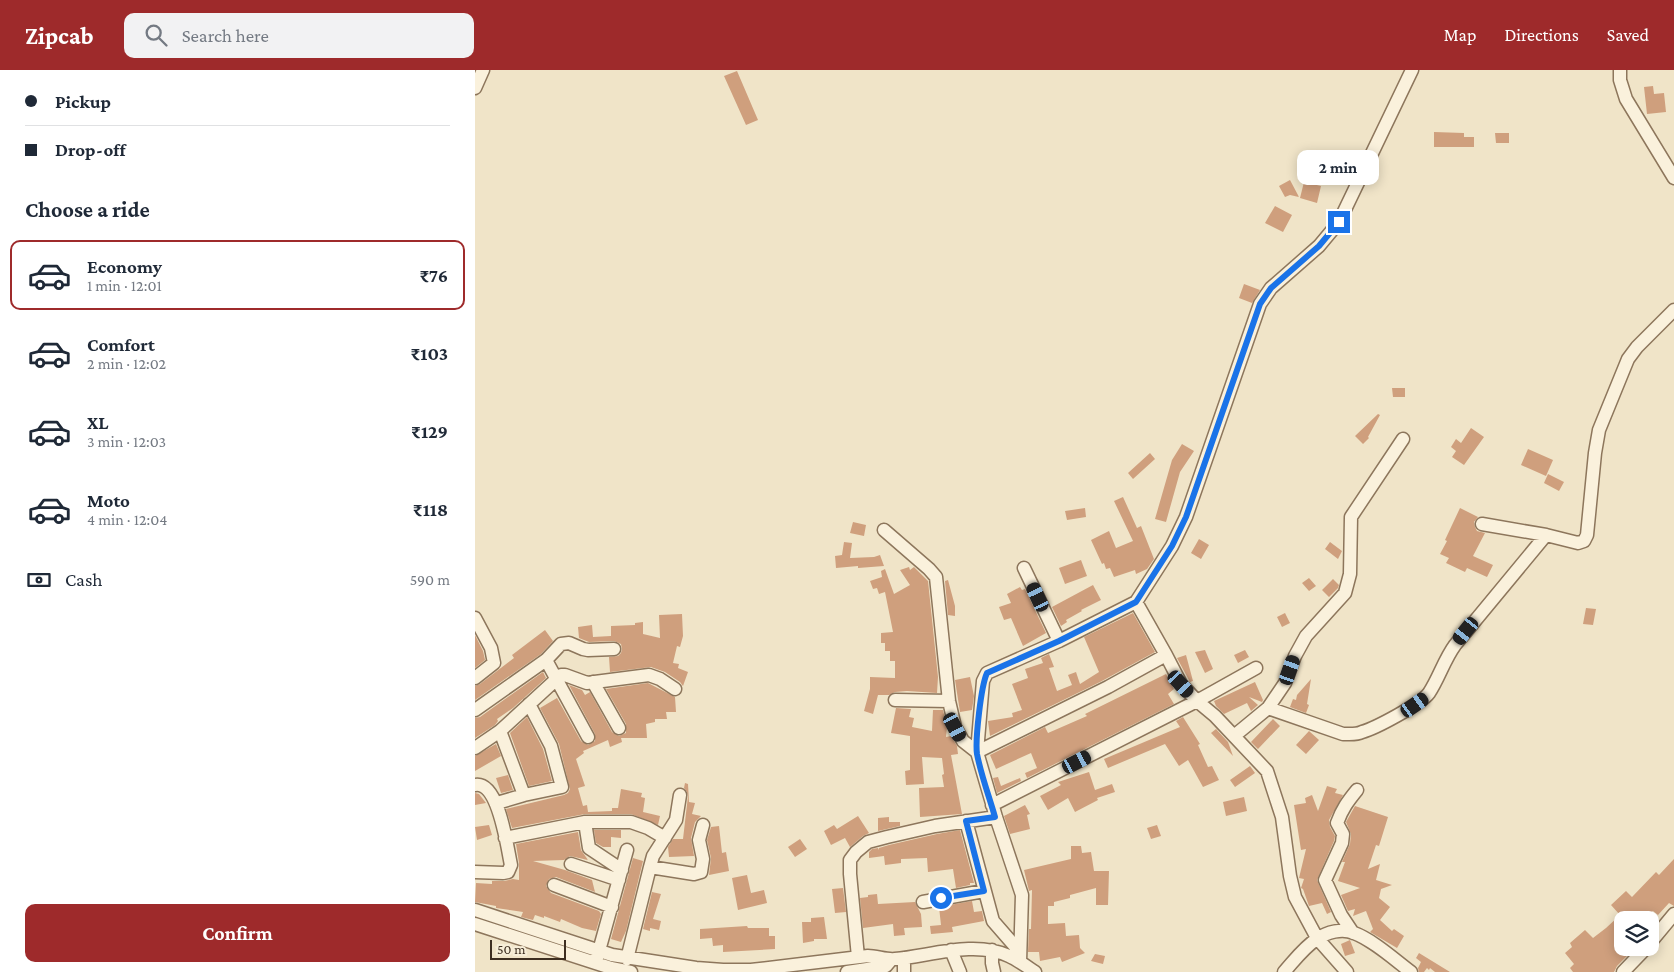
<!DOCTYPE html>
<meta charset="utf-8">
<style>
:root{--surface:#fff;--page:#f2f2f3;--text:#1f2937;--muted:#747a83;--line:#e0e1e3;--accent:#9e2a2b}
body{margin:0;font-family:"Crimson Pro",serif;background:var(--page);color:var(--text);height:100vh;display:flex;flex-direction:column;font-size:19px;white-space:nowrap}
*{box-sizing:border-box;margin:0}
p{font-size:16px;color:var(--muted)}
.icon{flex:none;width:28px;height:28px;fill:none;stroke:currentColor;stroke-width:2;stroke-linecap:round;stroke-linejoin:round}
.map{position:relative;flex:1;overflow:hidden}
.side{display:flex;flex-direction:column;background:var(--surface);width:475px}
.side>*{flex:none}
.top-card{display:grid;align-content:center;height:110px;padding:0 25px;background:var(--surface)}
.fabs{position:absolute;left:1139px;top:841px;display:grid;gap:10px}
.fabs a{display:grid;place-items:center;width:45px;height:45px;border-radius:10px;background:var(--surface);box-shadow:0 2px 12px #0003;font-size:25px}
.scale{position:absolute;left:15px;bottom:12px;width:76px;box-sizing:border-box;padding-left:5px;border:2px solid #3d2e20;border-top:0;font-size:14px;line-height:18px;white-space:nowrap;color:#3d2e20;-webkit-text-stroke:4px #f7eed8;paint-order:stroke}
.end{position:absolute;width:22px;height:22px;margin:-11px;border:6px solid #1a73e8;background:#fff;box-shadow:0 0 0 2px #fff}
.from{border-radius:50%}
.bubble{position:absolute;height:35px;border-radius:10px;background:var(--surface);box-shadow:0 2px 12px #0003;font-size:16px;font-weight:700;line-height:35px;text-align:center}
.car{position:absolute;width:15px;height:30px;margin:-15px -8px;border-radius:6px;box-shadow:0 0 4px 1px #0007;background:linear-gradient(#222 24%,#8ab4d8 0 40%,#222 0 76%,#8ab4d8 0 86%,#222 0)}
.top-card b{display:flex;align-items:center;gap:18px;height:48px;font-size:19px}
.top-card b+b{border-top:1px solid var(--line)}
.top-card i{width:12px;height:12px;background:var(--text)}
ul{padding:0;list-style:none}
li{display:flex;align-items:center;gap:15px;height:70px;margin:0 10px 8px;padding:0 15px;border:2px solid transparent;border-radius:10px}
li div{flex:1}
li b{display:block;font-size:19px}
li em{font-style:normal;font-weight:700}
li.active{border-color:var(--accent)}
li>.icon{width:45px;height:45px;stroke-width:1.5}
h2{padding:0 25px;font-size:22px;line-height:60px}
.pay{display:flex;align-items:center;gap:12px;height:55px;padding:0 25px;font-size:19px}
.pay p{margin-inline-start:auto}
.action{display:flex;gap:10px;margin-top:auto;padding:10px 25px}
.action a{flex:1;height:58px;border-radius:10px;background:var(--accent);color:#fff;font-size:20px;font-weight:700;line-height:58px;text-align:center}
header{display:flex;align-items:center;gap:30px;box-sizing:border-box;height:70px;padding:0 25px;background:var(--accent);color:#fff}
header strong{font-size:24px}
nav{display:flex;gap:28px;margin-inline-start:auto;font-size:18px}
.search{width:350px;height:45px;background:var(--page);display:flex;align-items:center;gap:12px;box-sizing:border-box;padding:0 18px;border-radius:10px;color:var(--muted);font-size:19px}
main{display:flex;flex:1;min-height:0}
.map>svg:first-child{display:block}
</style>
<header>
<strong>Zipcab</strong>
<div class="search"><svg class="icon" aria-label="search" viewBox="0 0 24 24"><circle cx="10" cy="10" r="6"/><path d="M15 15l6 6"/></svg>Search here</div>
<nav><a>Map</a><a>Directions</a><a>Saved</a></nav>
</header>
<main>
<section class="side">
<div class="top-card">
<b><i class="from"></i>Pickup</b>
<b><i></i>Drop-off</b>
</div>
<h2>Choose a ride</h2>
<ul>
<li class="active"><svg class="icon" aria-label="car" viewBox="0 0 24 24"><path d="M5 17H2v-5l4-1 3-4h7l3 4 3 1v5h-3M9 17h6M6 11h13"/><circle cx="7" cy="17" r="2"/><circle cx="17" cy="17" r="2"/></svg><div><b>Economy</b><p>1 min · 12:01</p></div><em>₹76</em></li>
<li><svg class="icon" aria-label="car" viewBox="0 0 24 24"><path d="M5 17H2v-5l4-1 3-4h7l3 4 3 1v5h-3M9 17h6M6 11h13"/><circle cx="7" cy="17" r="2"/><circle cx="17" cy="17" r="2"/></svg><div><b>Comfort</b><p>2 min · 12:02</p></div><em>₹103</em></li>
<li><svg class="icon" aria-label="car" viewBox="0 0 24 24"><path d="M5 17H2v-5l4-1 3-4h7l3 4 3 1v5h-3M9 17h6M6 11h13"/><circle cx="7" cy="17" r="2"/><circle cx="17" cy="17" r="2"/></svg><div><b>XL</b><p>3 min · 12:03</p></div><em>₹129</em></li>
<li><svg class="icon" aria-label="car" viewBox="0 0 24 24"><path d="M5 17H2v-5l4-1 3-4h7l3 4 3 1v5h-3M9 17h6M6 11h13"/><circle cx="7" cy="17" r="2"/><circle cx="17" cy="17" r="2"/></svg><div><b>Moto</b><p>4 min · 12:04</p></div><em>₹118</em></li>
</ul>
<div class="pay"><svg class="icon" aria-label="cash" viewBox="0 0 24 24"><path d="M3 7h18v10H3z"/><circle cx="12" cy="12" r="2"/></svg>Cash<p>590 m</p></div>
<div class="action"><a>Confirm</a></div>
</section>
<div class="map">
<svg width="1199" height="902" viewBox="0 0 1199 902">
<rect width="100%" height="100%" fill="#f0e4c8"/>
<path fill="#cf9f7d" d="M262,1L283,50L271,55L249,6Z
M1178,16L1179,24L1189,23L1191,42L1172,44L1169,17Z
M959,62L989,63V67H999V77H959Z
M1020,63H1034V73H1021Z
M883,82L888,84L876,108L866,104L871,94L877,97Z
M815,110L824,127L815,125L810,127L804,116Z
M829,112L846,116L842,133L825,128Z
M800,136L817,145L808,162L790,153Z
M769,214L785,220L777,233L764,228Z
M917,318H930V327H918Z
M903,344L905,345L893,367L894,368L888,374L880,366Z
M996,358L1009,367L989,395L977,387L981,381L976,377L981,369L986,373Z
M707,374L719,381L705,402L691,452L680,449L697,390Z
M1053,379L1078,390L1071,406L1046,395Z
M675,383L680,389L658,409L653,403Z
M1073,404L1089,412L1084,421L1069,413Z
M648,427L662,458L666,456L679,489L672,499L661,504L660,500L639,507L635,498L631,499L629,493L627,494L616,470L634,461L641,478L658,471L639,431Z
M610,438L611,447L592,450L590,441Z
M985,438L1003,447L999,452L1000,457L1002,461L1010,463L998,486L1018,495L1012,507L992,498L990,502L971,493L974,488L965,484L972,471L970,470Z
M378,452L391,455L389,466L375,463Z
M724,469L734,475L726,489L716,483Z
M369,472L377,473L375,488L399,487L405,485L409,496L383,498V496L361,498L360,486L367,485Z
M855,472L867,481L863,489L850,479Z
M606,490L612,506L590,514L584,498Z
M434,497L435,500L439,497L453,511L463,607L462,623L432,621L420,622L414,625H403L398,644L389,641L395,619V607L420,608V591H415V581H410V573H406V563L418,562L410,522L404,524L402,518L398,519L395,511L407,507L406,501L410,499L419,524L435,515L425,500Z
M834,508L841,516L834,521L827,513Z
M858,509L864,515L863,518L854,527L847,520Z
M473,510L480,536V546L473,545L470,511Z
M618,515L626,530L606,540L607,541L591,550L592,552L586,556L577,537Z
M545,517L547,520L550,519L571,563L548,576L536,548L529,550L524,537L536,533L532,524Z
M1111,538L1121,539L1118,555L1108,554Z
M658,543L680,582L625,612L515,666L513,651L538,647L537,643L547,640L537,614L553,608L550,599L568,593L566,588L574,584L579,597L574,598L582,621L597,615L593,605L601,602L605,614L624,602L609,567Z
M810,543L815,553L807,557L802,547Z
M207,544L208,566L205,577L202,576L198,593L204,594L203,598L213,602L208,616L205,612L190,602L176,597L135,602L134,587L143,586L146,583L147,579L146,574L139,571L114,572L104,568L103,557L117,555L118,567L136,566V556L160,555V553L168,552V564L185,568L184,545Z
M70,560L78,571L66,584L0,630V616L5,614L39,588L37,585Z
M0,565L8,581L10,590L0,598Z
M730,580L738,599L730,603L720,582Z
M770,580L774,587L763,593L759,585Z
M711,585L718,611L715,612L702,588Z
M68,602L71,608L38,638L22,649L23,651L20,655L0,668V648L5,647Z
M691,604L699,619L693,624L699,634L552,708L550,703L562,698L556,683L521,699L515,685L570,657L573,663L612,646L610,644Z
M495,607L499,626L497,640L485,642L480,610Z
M836,609L832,634L834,635L831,643L815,637L818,629L821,630L822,625Z
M780,612L788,630L787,632L774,627L783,635L776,641L772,633L749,644L741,636L739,631Z
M173,613L200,627L201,642H191L192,649H180V652L171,654L172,668H146L147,672L135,677L133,670L108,681L109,683L101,689L110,716L103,718L108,736L112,735L113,742L137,741V738H143L146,719L167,723L166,727L170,728L168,742L185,746L183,755L156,744H110L37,758L31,739L89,725L93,723L95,719L84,674L65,638L82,628L106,671L113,675L120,671V664L94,615L107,620L110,625L115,622L137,662L144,666L151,663V654L131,619Z
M421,638L436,639L434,647L439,648L437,657L457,661L458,640H468L472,657L471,667L476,666L482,676L483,684L476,685L487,744L445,747L444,718L469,717L467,705L469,704L467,688L447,687L449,714L431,715L430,701L435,700V666L416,663Z
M52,647L68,679L77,711L54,716L35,663Z
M708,647L725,674L723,675L733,697L737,696L744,710L728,717L713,690L704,696L690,674L633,698L629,689L705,657L701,651Z
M798,649L805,656L783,679L776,672Z
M741,659L753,672L758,686L736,663Z
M834,661L844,670L831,684L821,675Z
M21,674L26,686L0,701V686Z
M775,696L780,703L760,717L755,710Z
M614,702L620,720L637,714L640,722L622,728L623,730L600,742L593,728L573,740L565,726L586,715L583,712Z
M33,705L38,720L26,723L21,708Z
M523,707L526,716L545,708L546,711L522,723L518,708Z
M210,713L213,714L214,732L220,733L217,744L226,746L220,752L216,768L219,786L194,787L193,777L198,769H208L213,726L212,722L209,718Z
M852,716L862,719L860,723L868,725L854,750L855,757L860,766L859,771L842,810L856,842L852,844L847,833L834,836L828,819L826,818L829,809L824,808L831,779L826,780L819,735L831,733L830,728L837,725L843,741Z
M0,723L4,724L11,733L0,735Z
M769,727L772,741L751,746L748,732Z
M550,735L555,744L552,745L555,759L535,764L529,746Z
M880,736L913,747L904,776L901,775L893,799L905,794L901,810L917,815L906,819L904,828L915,837L905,850L917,861L919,859L929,866L922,878L895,862L898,859L891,841L878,846L880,839L873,841L866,825L885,818L863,811L870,792H867L875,774L876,764L871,752Z
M383,746L394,763L388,766L375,777L370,768L356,775L349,761L359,755L362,759Z
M414,747V752H425V756L403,761V748Z
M14,755L17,765L2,770L0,757Z
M682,755L686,766L676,769L672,758Z
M244,756L247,783L251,782L254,801L234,805L236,788L232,770L236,757Z
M119,760H146V768L136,767V777H128L121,773Z
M485,760L499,813H495V815L481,818L478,799L453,802L452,788L426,789V793L410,795L409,786L394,788V782L397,779L403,778L404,780V778L414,775L462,764Z
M103,762L106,780L113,790L95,786L89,790L58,791L90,800L117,810L120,822L81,807L74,809L71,816L76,823L124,841L126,844L121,861L107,858L86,849L85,852L69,846V848L60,845L58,850L46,847L48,842L21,838V836L0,832L1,813L17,814V811H29L38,809L44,810V793L41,774Z
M325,769L332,779L320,787L313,777Z
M596,776H606L607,783L616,782L619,801H634L633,835H621V818L595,825V828L579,832V836H573V854L590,853L591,866L604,865L605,878L610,883L587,892L585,887L565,891L564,882H553L554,859H556L557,820L554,821L549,800L596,789Z
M158,788L168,791L151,861L146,872L136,869Z
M1199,789V836L1194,833L1183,845L1178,841L1168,850H1148V878L1159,879L1142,896L1139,902H1098L1095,898L1099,894L1090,883L1097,877L1095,873L1110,860L1118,868L1131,858L1145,845L1136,835L1151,821L1157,827L1181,802L1184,805Z
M272,805L276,823L289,820L292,833L263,840L257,808Z
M368,818L371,842L360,843L357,819Z
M177,822L186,824L178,849L186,851L184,860L175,858V861L168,859Z
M402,824L403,834L440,832L446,844L447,857L429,858L430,865L419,866L418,854L388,858L385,828L393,827V825Z
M497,831L499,842L507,841L509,851L477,857L478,862L456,864L455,856L466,855L464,837Z
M349,847L352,869H339V871L328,873L327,852H336V848Z
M272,856L273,858H294V866H300V879L248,882V875L238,876L237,868L225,869V859Z
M875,870L880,883L870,886L866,874Z
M944,883L975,902H960L955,898L954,900L952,898L949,902H944L943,898L946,892L941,888Z
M620,884L630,886L628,894L616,891Z"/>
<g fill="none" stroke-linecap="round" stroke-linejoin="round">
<defs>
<path id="minor" d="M1145,0V10L1151,29L1199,108
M0,18L8,0
M1007,454L1071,465
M409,460L454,499L461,507L474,631L480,657L488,671L502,682
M549,498L584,571
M0,548L16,578L19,593L0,608
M691,585L661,532L697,476L711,447L785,234L796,218L844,176L864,152L937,0
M71,590L113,667
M118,612L144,658
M420,630L474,631
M793,638L868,664C875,664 881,665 887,662C901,658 946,634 954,623C964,608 969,590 980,575L1071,465L1103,473L1109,471L1112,465L1120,383L1124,360L1153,289L1162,277L1199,240
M0,640L71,590L86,574L94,573L108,579L113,580L139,579
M25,661L49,725
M759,666L793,638L810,613L820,586L831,566L870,523L875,504L876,447L928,369
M0,678L25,661L86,605H90L112,613L174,605L185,609L200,619
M502,682L633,617L691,585L706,614L722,631L740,646L792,701L807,747L815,806L820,827L842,868L872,902
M0,715C24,711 32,777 36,795L33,802L28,803L0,802
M22,733L49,725L87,717L76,676L54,634
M517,735L722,631L781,598
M491,751L518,851L545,882
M110,752L114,778L147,800
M30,768L110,752H156L173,758L190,768
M96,794L144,810
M175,797L178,786L201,750L205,725
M79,815L137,837
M448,832L509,821
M0,840L137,885L221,898L248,900H276L393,886C402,886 411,890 420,889C455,886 500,870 534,886C543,890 551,896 560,902
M0,854L136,898L156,902
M878,863L866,845L850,810L867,773L868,764L862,753C867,739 873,731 882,720
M1175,873L1199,844
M476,880L485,902
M517,880V893L519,902
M383,887L375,804V790L381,782L393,772L412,767L460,756L521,747
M122,888L152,780
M429,888V902
M152,889L175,797L219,804L226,802L228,789L224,770L228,755
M545,892L547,825L521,747L502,682L508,611L512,603L584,571L661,532
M372,902L406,897L411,896L416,890
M809,902C819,891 829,877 842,869C852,862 867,858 879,863C898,870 920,890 936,902
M1148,902L1171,878"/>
</defs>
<use href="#minor" stroke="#8d765c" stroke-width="15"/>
<use href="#minor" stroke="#faf1dc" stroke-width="12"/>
</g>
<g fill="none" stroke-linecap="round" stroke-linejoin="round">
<path stroke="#1a73e8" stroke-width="6" d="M466,828L509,821L491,751L520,747C514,726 506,705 502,684C500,670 506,616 512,603L584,571L661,532L697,476L711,447L785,234L796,218L844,176L864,152"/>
</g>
</svg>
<div class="fabs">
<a><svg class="icon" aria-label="layers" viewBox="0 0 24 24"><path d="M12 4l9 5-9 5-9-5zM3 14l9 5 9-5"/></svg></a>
</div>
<div class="scale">50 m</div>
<i class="end from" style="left:466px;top:828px"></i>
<i class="end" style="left:864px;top:152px"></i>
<div class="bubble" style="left:822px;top:80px;width:82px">2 min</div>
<i class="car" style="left:563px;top:527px;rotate:335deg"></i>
<i class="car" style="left:991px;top:561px;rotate:219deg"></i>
<i class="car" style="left:815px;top:600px;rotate:19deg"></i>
<i class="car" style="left:706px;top:614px;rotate:138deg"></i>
<i class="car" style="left:940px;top:635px;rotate:55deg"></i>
<i class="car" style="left:480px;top:657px;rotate:152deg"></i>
<i class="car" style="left:602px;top:692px;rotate:63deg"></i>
</div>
</main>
